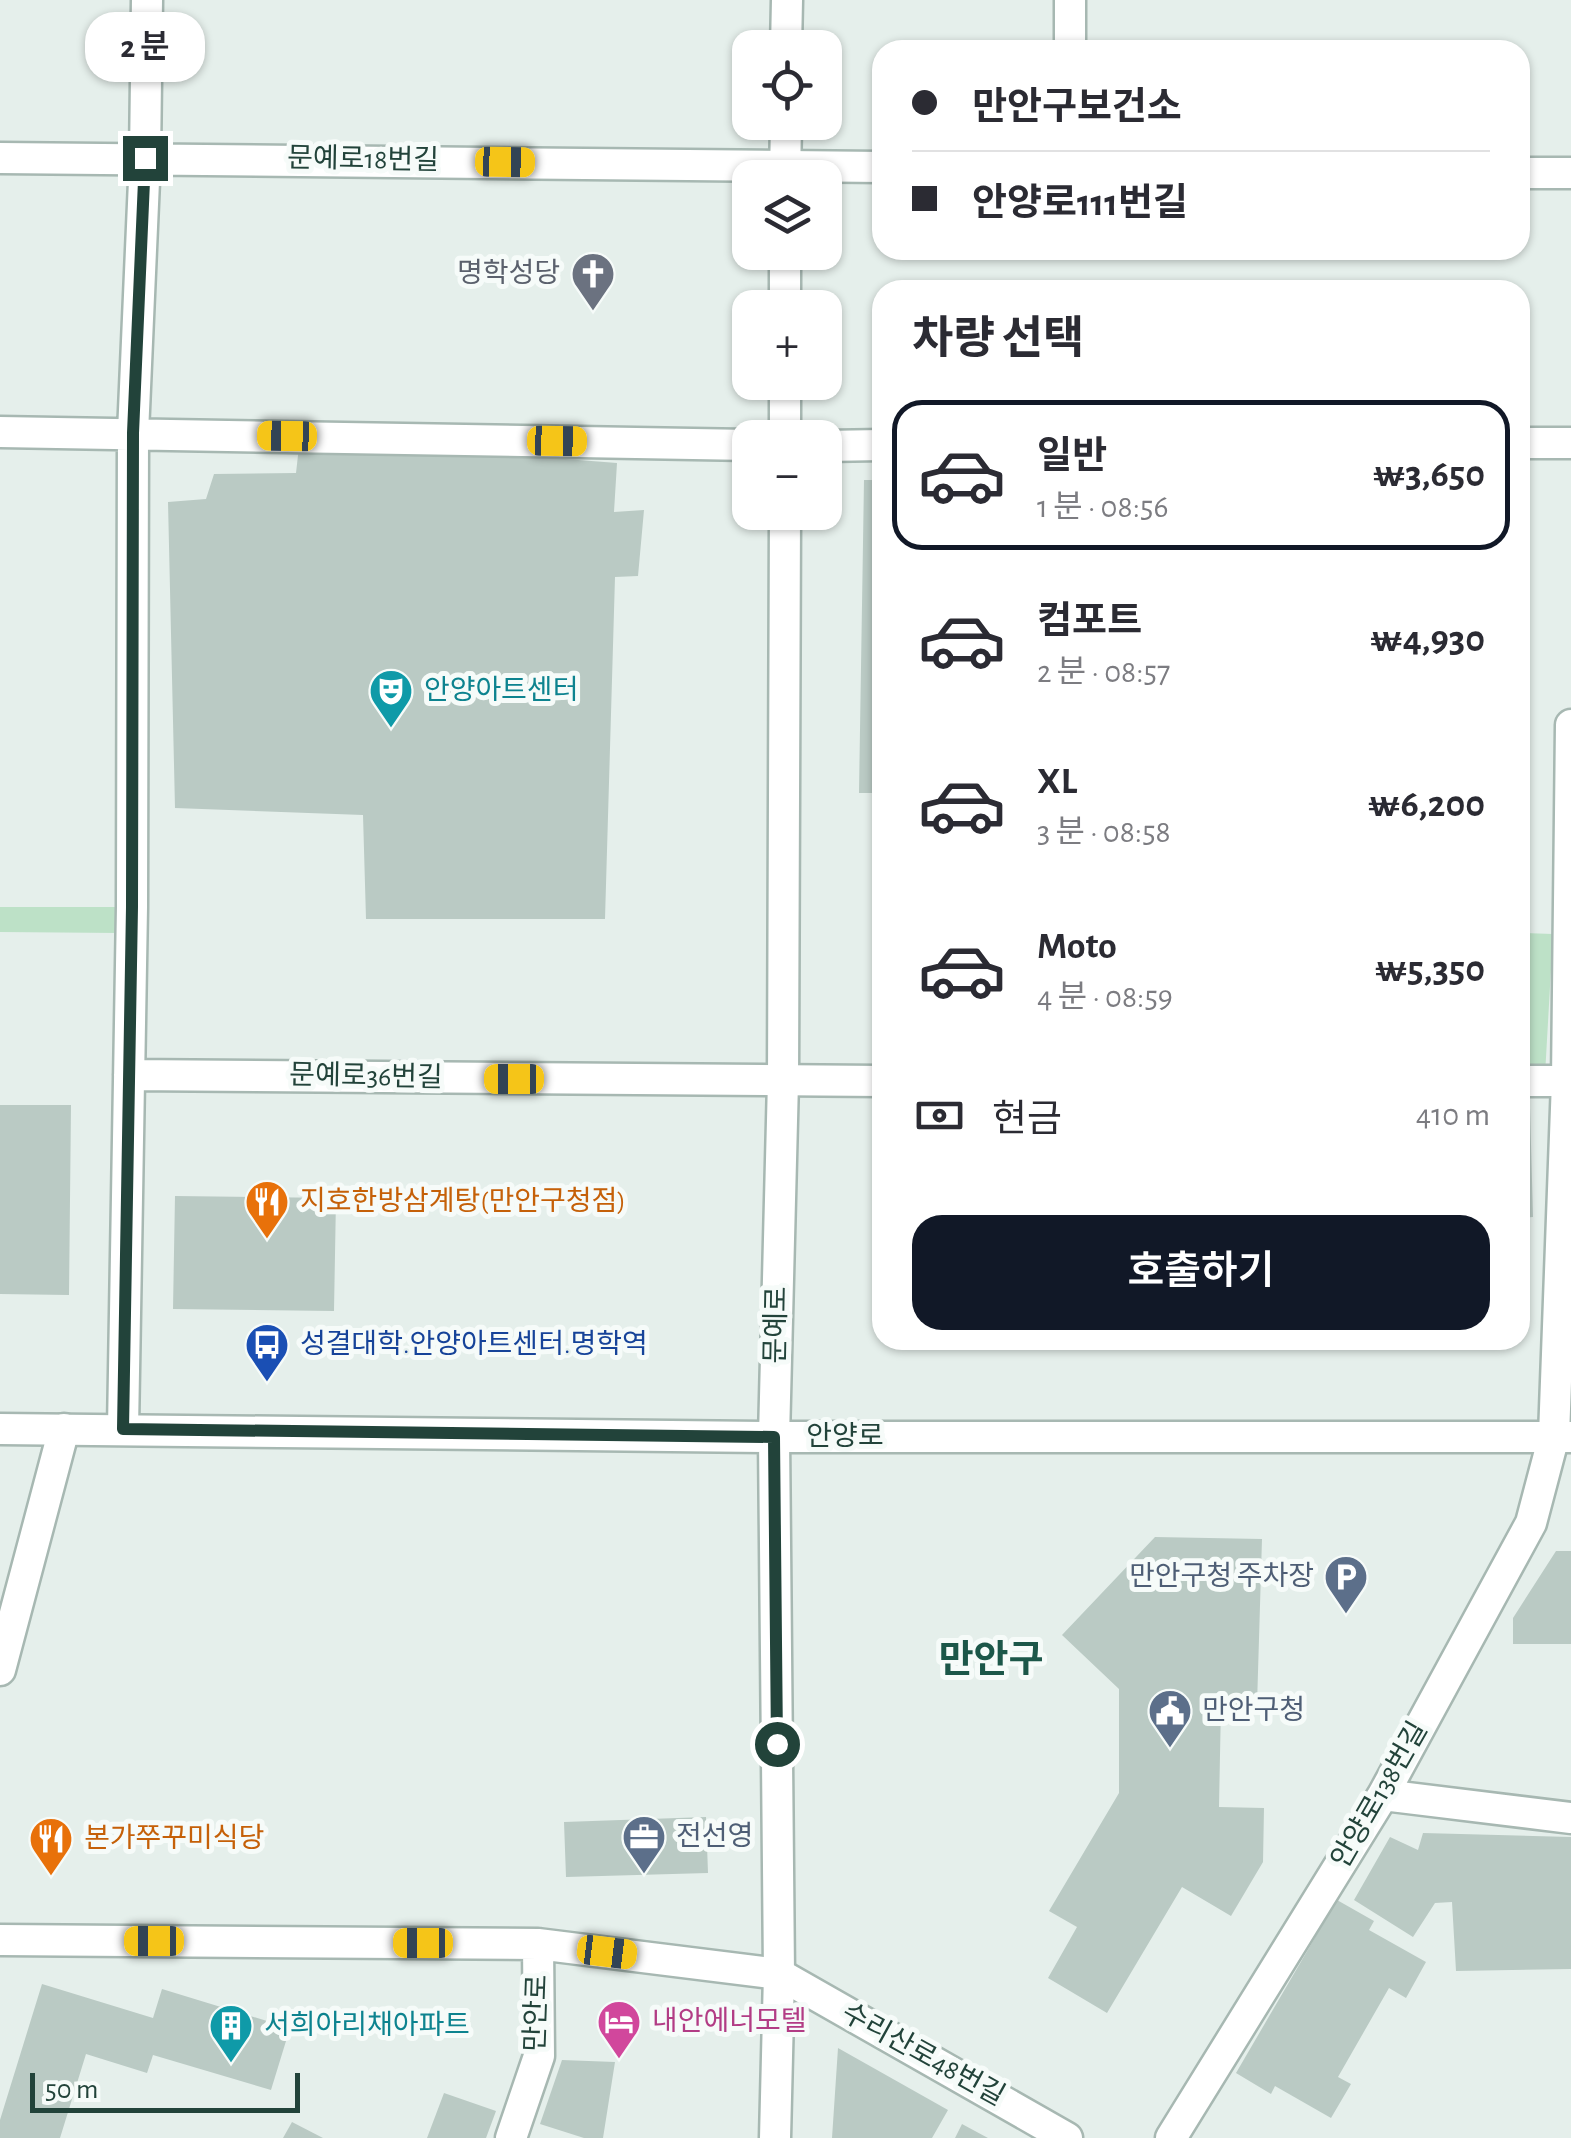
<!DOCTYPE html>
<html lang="ko">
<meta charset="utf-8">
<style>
:root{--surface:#fff;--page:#f7f7f7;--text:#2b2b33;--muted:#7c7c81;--line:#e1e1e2;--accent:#111827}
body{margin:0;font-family:"Alegreya Sans","Noto Sans KR",sans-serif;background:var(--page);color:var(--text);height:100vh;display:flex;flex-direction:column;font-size:38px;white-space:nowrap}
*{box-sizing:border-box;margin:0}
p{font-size:32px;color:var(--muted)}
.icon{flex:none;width:55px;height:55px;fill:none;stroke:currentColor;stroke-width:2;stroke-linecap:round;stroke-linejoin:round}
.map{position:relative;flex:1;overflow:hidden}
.sheet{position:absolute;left:872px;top:280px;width:658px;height:1070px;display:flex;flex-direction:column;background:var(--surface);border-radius:30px;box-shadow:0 2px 8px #0004}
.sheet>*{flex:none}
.hud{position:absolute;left:872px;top:40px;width:658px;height:220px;border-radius:30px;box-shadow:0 2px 8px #0004;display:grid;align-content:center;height:220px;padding:0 40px;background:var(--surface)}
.tools{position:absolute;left:732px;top:30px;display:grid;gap:20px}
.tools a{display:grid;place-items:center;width:110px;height:110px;border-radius:20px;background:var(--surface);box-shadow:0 2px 8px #0004;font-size:50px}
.scale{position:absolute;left:30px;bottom:25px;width:270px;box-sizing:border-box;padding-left:10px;border:5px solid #22433a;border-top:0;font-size:28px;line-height:35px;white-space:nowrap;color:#22433a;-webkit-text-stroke:8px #f6fbf9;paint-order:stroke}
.end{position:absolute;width:45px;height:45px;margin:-22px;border:12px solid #22433a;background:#fff;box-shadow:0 0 0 5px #fff}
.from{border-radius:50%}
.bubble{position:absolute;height:70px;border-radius:30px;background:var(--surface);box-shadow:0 2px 8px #0004;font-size:32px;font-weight:600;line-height:70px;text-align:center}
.car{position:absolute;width:30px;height:60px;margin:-30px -15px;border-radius:12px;box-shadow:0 0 8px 2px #0007;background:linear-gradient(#f5c518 24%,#345 0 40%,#f5c518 0 76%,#345 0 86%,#f5c518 0)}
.hud b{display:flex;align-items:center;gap:35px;height:95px;font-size:38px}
.hud b+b{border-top:2px solid var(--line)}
.hud i{width:25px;height:25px;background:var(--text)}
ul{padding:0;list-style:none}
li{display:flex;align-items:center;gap:30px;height:150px;margin:0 20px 15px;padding:0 20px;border:5px solid transparent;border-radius:30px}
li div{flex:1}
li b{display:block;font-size:38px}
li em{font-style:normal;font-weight:600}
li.on{border-color:var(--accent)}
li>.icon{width:90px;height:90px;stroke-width:1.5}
h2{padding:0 40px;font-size:45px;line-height:120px}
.pay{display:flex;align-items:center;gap:25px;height:110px;padding:0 40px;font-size:38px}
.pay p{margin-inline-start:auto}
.action{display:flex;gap:20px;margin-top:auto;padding:20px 40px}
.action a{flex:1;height:115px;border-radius:30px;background:var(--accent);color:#fff;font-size:40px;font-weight:600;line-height:115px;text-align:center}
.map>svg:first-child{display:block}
</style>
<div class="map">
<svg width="1571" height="2138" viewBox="0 0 1571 2138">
<rect width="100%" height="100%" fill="#e5efeb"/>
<path fill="#bde1c7" d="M0,907H120L119,933L0,932Z
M1520,933L1553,934L1545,1075H1520Z"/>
<path fill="#bacac4" d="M300,438L617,463L614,512L644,510L638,576L615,577L605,919H366L363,815L175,808L168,502L206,499L214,474L296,473Z
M864,480H882V793H859Z
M0,1105H71L69,1295L0,1294Z
M1530,1108L1533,1217L1520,1218V1109Z
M175,1196L336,1198L334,1311L173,1309Z
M1155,1537L1262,1539L1257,1705L1221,1704L1219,1807L1264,1808L1263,1862L1231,1916L1182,1887L1107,2013L1048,1978L1077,1927L1049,1911L1119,1793V1689L1062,1635Z
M1556,1551H1571V1644H1513V1618Z
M706,1817L708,1873L566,1877L564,1822Z
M1423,1833L1571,1837V1969L1456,1971L1452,1902L1435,1903L1413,1937L1354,1900L1390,1837L1418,1850Z
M1337,1900L1374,1921L1369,1930L1426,1962L1406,1998L1389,1988L1338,2077L1351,2084L1331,2118L1275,2086L1271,2094L1236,2073Z
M42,1984L153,2018L162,1989L290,2028L271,2090L153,2055L147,2073L86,2054L60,2138H0V2120Z
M838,2048L948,2110L932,2138H832Z
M562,2060L615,2062L603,2138H584L540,2124Z
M444,2093L496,2111L486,2138H427Z
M292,2122L323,2138H283Z
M962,2124L988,2138H955Z"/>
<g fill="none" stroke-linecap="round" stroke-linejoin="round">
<defs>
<path id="minor" d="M1070,50V0
M0,158L882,167
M1520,173H1571
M0,432L750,445
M1520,443H1571
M825,446L882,445
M129,1075L882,1081
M1520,1081H1571
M123,1429L132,907L133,433L145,158L147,0
M0,1670L64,1429
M1383,1795L1571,1818
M0,1940L538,1944L779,1974L1067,2138
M511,2138L539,2056L538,1944
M1171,2138L1383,1795L1531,1523L1554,1436L1567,1081L1571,725"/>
<path id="tertiary" d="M786,48L787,0
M785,178L786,122
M785,308V252
M785,438V382
M0,1429L774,1437H1571
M775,2138L779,1974L774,1437L783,1081L785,512"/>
</defs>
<use href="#minor" stroke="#a7b8b2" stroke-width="35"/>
<use href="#tertiary" stroke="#a7b8b2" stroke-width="35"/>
<use href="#minor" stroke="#fff" stroke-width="30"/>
<use href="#tertiary" stroke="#fff" stroke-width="30"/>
</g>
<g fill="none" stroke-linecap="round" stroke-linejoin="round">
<path stroke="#22433a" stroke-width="12" d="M145,158L133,433L132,907L123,1429L774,1437L777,1744"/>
</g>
<defs>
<symbol id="church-pin" viewBox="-11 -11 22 30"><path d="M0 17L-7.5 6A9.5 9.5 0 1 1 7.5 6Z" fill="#6b7280" stroke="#f6fbf9"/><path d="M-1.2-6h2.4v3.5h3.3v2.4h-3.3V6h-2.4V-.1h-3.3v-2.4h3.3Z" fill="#fff"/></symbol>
<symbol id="theatre-pin" viewBox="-11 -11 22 30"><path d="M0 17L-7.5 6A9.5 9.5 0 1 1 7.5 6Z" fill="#0f9aa8" stroke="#f6fbf9"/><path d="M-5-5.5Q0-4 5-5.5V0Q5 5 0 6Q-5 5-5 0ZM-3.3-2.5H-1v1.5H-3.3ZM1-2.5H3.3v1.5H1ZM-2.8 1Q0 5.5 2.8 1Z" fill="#fff"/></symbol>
<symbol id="restaurant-pin" viewBox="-11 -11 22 30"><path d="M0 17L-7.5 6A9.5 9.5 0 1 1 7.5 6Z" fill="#e8710a" stroke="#f6fbf9"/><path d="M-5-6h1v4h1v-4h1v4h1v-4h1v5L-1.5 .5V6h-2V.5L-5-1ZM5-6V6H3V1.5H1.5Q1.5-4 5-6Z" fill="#fff"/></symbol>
<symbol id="bus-pin" viewBox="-11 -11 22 30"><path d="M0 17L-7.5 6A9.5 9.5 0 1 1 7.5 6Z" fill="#1a4fb4" stroke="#f6fbf9"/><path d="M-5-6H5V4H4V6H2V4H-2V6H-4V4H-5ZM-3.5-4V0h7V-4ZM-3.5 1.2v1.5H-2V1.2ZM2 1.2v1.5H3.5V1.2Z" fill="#fff"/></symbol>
<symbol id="parking-pin" viewBox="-11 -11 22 30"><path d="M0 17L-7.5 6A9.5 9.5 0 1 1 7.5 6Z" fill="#5c6f8a" stroke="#f6fbf9"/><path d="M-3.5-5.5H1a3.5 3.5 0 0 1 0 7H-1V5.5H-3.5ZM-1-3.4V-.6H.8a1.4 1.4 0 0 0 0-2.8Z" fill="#fff"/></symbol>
<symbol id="civic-pin" viewBox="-11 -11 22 30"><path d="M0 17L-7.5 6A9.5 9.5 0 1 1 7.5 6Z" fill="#5c6f8a" stroke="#f6fbf9"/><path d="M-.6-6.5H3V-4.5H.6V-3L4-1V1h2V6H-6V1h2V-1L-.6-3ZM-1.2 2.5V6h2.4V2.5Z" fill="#fff"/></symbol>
<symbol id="office-pin" viewBox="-11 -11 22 30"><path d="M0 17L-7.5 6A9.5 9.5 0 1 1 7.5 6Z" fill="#5c6f8a" stroke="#f6fbf9"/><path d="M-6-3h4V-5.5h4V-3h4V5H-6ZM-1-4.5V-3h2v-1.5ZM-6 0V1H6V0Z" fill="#fff"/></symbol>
<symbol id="hotel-pin" viewBox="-11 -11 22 30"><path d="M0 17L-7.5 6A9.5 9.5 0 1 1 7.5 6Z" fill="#d1479c" stroke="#f6fbf9"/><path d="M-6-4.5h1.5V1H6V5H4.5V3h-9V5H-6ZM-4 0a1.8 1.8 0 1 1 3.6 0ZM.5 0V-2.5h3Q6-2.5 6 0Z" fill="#fff"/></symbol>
<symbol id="building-pin" viewBox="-11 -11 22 30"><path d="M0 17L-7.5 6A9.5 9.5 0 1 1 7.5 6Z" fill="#0f9aa8" stroke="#f6fbf9"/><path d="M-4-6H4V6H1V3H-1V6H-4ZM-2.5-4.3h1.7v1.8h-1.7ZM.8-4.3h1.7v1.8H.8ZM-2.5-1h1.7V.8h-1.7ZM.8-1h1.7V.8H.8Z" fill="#fff"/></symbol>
</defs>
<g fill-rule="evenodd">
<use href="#church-pin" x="568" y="249" width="50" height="68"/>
<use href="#theatre-pin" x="366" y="666" width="50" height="68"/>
<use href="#restaurant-pin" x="242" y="1177" width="50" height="68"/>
<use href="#bus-pin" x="242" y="1320" width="50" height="68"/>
<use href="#parking-pin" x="1321" y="1552" width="50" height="68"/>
<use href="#civic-pin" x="1145" y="1686" width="50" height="68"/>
<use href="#office-pin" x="619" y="1812" width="50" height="68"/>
<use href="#restaurant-pin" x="26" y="1814" width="50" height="68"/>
<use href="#hotel-pin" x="594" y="1997" width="50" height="68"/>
<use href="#building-pin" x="206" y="2001" width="50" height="68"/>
</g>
<g text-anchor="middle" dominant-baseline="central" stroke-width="10" stroke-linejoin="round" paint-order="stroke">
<g font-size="28" fill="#22433a" stroke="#f6fbf9">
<text transform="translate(363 160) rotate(1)">문예로18번길</text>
<text transform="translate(366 1077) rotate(1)">문예로36번길</text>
<text transform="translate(777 1325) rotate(-89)">문예로</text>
<text x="845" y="1437">안양로</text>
<text transform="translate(1380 1795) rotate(-60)">안양로138번길</text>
<text transform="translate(537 2013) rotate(-88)">만안로</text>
<text transform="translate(923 2055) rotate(29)">수리산로48번길</text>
</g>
<g font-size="28" fill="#5b616d" stroke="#f6fbf9" text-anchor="end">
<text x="560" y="274">명학성당</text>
</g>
<g font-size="28" fill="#0d838f" stroke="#f6fbf9" text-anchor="start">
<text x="424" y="691">안양아트센터</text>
<text x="264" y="2026">서희아리채아파트</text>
</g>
<g font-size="28" fill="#c56008" stroke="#f6fbf9" text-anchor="start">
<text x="300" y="1202">지호한방삼계탕(만안구청점)</text>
<text x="84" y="1839">본가쭈꾸미식당</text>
</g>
<g font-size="28" fill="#164399" stroke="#f6fbf9" text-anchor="start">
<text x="300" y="1345">성결대학.안양아트센터.명학역</text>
</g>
<g font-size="28" fill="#4e5e75" stroke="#f6fbf9" text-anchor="start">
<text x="1314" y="1577" text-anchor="end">만안구청 주차장</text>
<text x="1202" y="1711">만안구청</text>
<text x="676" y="1837">전선영</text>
</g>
<g font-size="28" fill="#b23c85" stroke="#f6fbf9" text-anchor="start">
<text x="652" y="2022">내안에너모텔</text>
</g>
<g font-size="38" font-weight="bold" fill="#1c5749" stroke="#f6fbf9">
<text x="991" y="1661">만안구</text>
</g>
</g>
</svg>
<div class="tools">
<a><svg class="icon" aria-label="locate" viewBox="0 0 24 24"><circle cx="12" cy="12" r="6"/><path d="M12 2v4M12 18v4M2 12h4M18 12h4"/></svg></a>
<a><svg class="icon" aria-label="layers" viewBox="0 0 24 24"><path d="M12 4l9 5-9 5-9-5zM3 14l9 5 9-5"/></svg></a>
<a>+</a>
<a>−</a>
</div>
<div class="scale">50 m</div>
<i class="end from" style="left:777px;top:1744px"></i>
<i class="end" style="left:145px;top:158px"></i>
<div class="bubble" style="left:85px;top:12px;width:120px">2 분</div>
<i class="car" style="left:505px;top:162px;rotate:91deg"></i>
<i class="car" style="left:287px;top:436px;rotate:271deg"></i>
<i class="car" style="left:557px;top:441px;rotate:91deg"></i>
<i class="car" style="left:514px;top:1079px;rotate:270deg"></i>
<i class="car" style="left:154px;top:1941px;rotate:270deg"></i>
<i class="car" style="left:423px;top:1943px;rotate:270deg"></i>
<i class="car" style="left:607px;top:1952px;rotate:97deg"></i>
<div class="hud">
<b><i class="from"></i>만안구보건소</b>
<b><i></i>안양로111번길</b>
</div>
<section class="sheet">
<h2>차량 선택</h2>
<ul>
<li class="on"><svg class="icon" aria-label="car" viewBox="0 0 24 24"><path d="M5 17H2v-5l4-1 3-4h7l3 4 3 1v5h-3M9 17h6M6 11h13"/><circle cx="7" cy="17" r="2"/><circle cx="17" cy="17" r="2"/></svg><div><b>일반</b><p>1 분 · 08:56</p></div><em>₩3,650</em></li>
<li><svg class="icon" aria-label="car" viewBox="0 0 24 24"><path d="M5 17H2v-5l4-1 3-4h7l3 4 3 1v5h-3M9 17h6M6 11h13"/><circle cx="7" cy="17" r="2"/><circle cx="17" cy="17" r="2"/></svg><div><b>컴포트</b><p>2 분 · 08:57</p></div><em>₩4,930</em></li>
<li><svg class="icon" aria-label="car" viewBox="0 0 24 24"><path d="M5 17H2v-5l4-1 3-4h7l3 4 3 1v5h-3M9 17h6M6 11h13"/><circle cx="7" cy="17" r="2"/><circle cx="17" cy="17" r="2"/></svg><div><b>XL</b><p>3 분 · 08:58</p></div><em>₩6,200</em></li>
<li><svg class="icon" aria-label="car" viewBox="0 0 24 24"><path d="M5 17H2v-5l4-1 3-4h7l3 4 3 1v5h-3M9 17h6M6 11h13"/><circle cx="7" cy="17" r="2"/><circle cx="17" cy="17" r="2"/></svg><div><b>Moto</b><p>4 분 · 08:59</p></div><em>₩5,350</em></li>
</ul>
<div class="pay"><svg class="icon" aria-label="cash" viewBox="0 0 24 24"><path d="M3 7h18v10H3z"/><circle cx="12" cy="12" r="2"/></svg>현금<p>410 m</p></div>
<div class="action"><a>호출하기</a></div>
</section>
</div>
